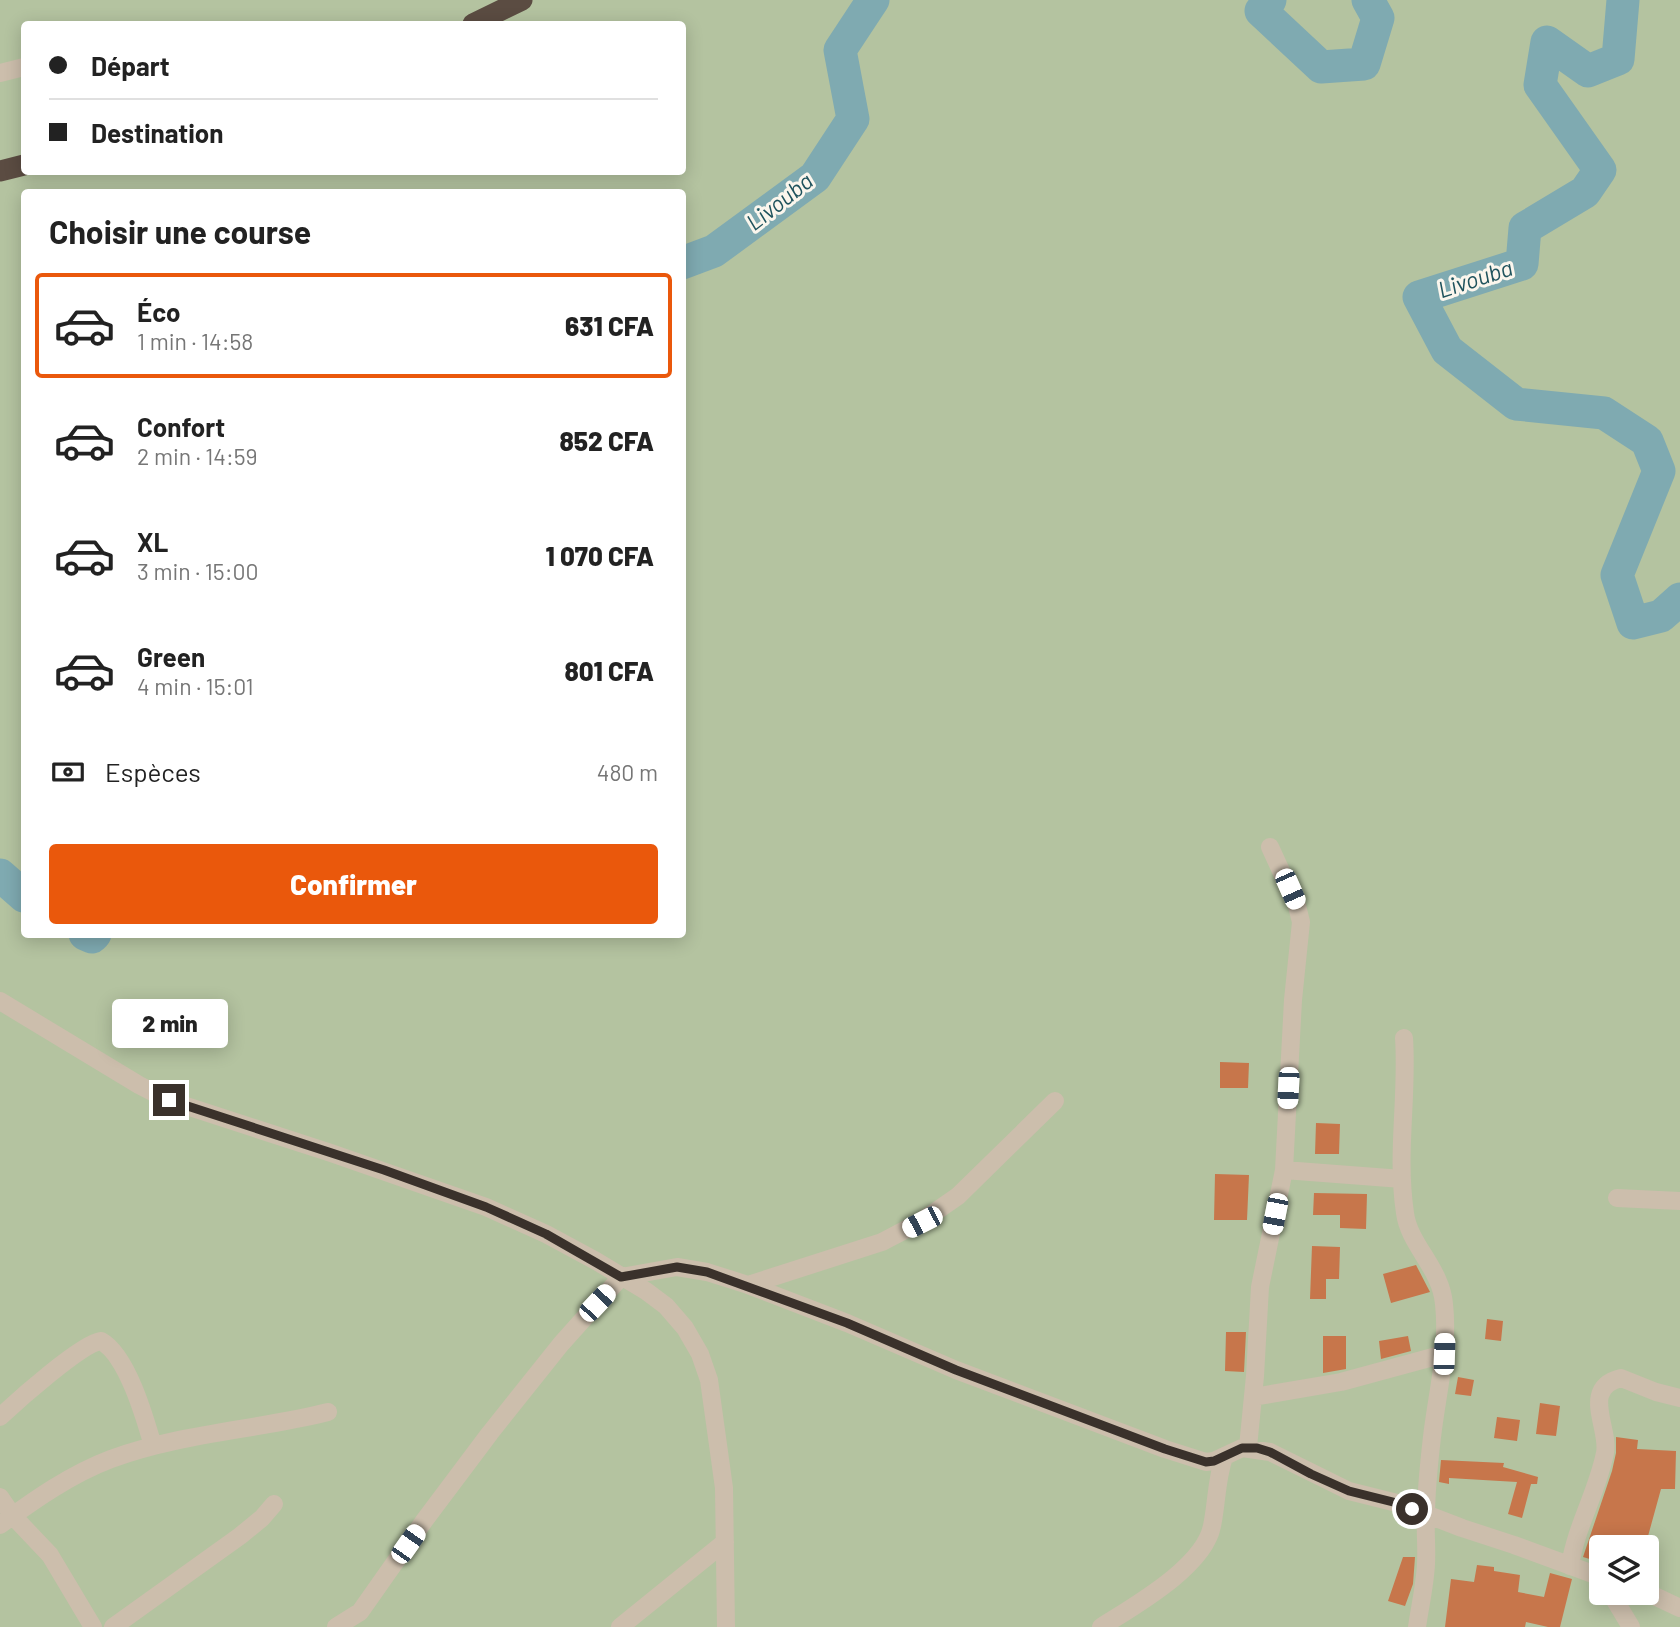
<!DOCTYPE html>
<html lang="fr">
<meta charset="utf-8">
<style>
:root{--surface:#fff;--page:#f6f6f6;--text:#222;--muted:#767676;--line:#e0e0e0;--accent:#ea580c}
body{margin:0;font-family:Barlow,sans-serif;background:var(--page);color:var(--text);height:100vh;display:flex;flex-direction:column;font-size:26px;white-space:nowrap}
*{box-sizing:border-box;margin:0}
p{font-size:23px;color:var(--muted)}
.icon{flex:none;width:38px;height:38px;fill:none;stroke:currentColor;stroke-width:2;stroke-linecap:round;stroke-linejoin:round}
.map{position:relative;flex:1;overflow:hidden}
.sheet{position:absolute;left:21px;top:189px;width:665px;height:749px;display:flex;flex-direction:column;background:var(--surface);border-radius:7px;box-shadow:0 4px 18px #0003}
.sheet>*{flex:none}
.guide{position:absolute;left:21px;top:21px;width:665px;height:154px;border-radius:7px;box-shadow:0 4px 18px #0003;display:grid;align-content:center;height:154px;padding:0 28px;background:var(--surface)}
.buttons{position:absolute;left:1589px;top:1535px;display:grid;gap:14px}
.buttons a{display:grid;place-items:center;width:70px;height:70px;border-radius:7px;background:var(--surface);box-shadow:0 4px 18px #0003;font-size:35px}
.end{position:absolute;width:32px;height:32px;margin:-16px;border:9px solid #3a312b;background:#fff;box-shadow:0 0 0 4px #fff}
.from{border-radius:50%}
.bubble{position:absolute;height:49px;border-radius:7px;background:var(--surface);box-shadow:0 4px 18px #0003;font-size:23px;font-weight:800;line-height:49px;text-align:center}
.car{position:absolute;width:21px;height:42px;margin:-21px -10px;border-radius:9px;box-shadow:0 0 5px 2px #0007;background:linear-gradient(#fff 24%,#345 0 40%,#fff 0 76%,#345 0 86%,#fff 0)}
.guide b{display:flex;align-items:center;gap:24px;height:66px;font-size:26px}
.guide b+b{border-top:2px solid var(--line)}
.guide i{width:18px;height:18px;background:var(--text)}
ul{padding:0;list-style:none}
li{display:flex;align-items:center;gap:21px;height:105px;margin:0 14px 10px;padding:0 14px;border:4px solid transparent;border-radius:7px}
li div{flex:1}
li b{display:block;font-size:26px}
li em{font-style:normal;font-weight:800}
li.selected{border-color:var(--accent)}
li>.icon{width:63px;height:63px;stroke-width:1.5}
h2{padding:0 28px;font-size:32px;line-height:84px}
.pay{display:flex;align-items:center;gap:18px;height:77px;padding:0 28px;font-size:26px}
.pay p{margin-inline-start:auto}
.cta{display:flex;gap:14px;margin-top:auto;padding:14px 28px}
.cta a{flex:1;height:80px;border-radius:7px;background:var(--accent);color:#fff;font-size:28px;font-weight:800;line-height:80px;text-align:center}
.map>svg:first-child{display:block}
</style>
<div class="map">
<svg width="1680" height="1627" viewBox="0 0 1680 1627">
<rect width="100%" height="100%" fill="#f4ede0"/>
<path fill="#b4c3a0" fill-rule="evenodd" d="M0,0H1680V1627H0ZM24,24H682V172H24ZM24,192H682V934H24ZM1601,1547H1647V1592H1601Z"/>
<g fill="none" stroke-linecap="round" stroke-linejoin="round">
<path stroke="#7faab1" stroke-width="33" d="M1270,0L1261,11L1321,67L1364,64L1378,18L1368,0
M1623,0L1618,59L1588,71L1547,42L1540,85L1600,170L1585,192L1525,228L1522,264L1419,297L1447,350L1516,404L1604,413L1647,441L1659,471L1617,575L1633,623L1661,616L1680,599
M682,263L714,251L815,177L853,119L840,50L873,0
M0,875L24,896
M85,934L92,937L95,934"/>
</g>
<path fill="#c7764b" d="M1220,1062L1249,1063L1248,1088H1220Z
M1316,1123L1340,1124L1339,1154H1315Z
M1215,1174L1249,1175L1247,1220H1214Z
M1314,1193L1367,1194L1366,1229L1340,1228V1215H1313Z
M1312,1246L1340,1247L1339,1279H1326V1299H1310Z
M1416,1265L1430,1292L1391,1303L1383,1274Z
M1487,1319L1503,1321L1501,1341L1485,1339Z
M1226,1332H1246L1244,1372L1225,1371Z
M1323,1336H1346V1369L1323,1373Z
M1408,1336L1411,1351L1381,1359L1379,1341Z
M1458,1377L1474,1380L1471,1396L1455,1394Z
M1540,1403L1560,1406L1556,1436L1536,1434Z
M1497,1417L1520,1420L1517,1441L1494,1438Z
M1616,1437L1638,1440L1637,1449L1676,1451L1675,1489H1661L1645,1547H1622L1598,1541L1593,1560L1583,1557L1612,1471L1616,1453Z
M1441,1460L1504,1463L1503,1467L1538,1477L1537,1484H1531L1522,1518L1508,1514L1517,1482L1449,1478V1484L1439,1482Z
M1403,1557H1415L1413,1584L1405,1606L1388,1601Z
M1477,1565L1494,1567V1571L1520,1575L1518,1592L1544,1597L1550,1573L1572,1579L1560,1627H1548L1526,1622L1525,1627H1445L1451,1579L1474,1582Z"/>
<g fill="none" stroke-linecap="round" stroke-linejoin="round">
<path stroke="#ccbeac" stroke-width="18" d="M0,73L24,67
M0,1001L139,1085L168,1100L331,1153L486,1207L546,1234L596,1261L646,1291L666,1306L685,1328L700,1354L709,1380L724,1488L726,1627
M1404,1038C1408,1097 1396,1153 1405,1213C1409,1245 1441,1268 1444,1304C1449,1349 1437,1393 1432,1437C1429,1463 1426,1490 1426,1516C1425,1532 1427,1548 1426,1564C1425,1585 1420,1606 1417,1627
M1284,1170L1402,1179
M1617,1198L1680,1201
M748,1285L882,1242L922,1221L958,1196L1055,1101
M1253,1397L1341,1382L1444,1354
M0,1417C17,1401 82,1343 101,1341C127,1355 145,1418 153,1446
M1248,1447L1255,1376L1260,1287L1284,1170L1293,1000L1301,922L1297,906L1270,847
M0,1497L13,1516L50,1555L93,1627
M0,1525C34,1500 71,1474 111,1459C182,1433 256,1430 328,1412
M1570,1566C1576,1526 1597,1493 1605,1453C1610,1428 1580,1388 1621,1378L1656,1392L1680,1398
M1610,1592L1631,1627
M1646,1592L1680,1608
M113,1627L240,1536L262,1518L274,1504
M336,1627L360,1612L424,1521L490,1433L561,1344L621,1277L677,1267L707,1272L748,1285L847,1323L956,1370L1165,1449L1206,1462L1214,1461L1242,1448L1270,1452L1349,1491L1397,1503L1462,1528L1514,1545L1601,1577
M620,1627L725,1542
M1101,1627C1134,1606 1204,1567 1212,1526C1217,1502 1216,1481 1224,1457"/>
<path stroke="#5b4c42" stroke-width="21" d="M473,24L522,0
M0,171L24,165"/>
</g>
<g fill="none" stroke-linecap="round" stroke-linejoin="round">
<path stroke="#3a312b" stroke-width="9" d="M169,1100L384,1170L486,1207L546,1234L621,1277L677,1267L707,1272L847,1323L956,1370L1165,1449L1206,1462L1214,1461L1242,1448H1257L1270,1452L1311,1474L1349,1491L1397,1503L1412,1509"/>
</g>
<g text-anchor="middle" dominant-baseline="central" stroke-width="6" stroke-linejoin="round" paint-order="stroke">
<g font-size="23" font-style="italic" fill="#1f535d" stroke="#fbf6ed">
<text transform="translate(779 201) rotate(-38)">Livouba</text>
<text transform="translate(1475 278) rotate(-18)">Livouba</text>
</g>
</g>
</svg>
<div class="buttons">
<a><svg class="icon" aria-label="layers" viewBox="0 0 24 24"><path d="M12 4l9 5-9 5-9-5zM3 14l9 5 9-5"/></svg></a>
</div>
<i class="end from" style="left:1412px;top:1509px"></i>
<i class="end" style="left:169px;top:1100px"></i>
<div class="bubble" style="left:112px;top:999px;width:116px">2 min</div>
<i class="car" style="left:1290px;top:889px;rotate:156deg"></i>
<i class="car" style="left:1288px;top:1088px;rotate:183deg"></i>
<i class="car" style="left:1275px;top:1214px;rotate:191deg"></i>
<i class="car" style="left:922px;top:1222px;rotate:243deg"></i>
<i class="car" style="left:597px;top:1303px;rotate:43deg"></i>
<i class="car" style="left:1444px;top:1354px;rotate:2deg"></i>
<i class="car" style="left:408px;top:1544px;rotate:35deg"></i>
<div class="guide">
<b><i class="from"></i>Départ</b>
<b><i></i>Destination</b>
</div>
<section class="sheet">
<h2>Choisir une course</h2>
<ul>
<li class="selected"><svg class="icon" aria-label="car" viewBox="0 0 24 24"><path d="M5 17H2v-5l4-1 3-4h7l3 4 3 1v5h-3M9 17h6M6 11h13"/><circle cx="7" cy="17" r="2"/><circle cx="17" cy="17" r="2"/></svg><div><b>Éco</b><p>1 min · 14:58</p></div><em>631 CFA</em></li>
<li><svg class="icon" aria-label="car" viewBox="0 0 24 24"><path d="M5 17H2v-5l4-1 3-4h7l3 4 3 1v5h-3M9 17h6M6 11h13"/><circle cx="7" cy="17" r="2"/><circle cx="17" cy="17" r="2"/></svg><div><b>Confort</b><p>2 min · 14:59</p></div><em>852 CFA</em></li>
<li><svg class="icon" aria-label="car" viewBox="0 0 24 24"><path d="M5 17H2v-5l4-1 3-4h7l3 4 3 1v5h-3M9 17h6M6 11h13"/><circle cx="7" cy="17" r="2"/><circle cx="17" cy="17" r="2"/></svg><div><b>XL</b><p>3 min · 15:00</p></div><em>1 070 CFA</em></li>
<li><svg class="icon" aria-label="car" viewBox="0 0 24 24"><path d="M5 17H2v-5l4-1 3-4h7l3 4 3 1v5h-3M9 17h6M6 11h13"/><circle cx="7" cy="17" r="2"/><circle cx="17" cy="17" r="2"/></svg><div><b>Green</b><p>4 min · 15:01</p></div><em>801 CFA</em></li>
</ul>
<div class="pay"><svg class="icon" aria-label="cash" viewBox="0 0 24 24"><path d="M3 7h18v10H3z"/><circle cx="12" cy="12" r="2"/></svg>Espèces<p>480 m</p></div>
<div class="cta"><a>Confirmer</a></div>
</section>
</div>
